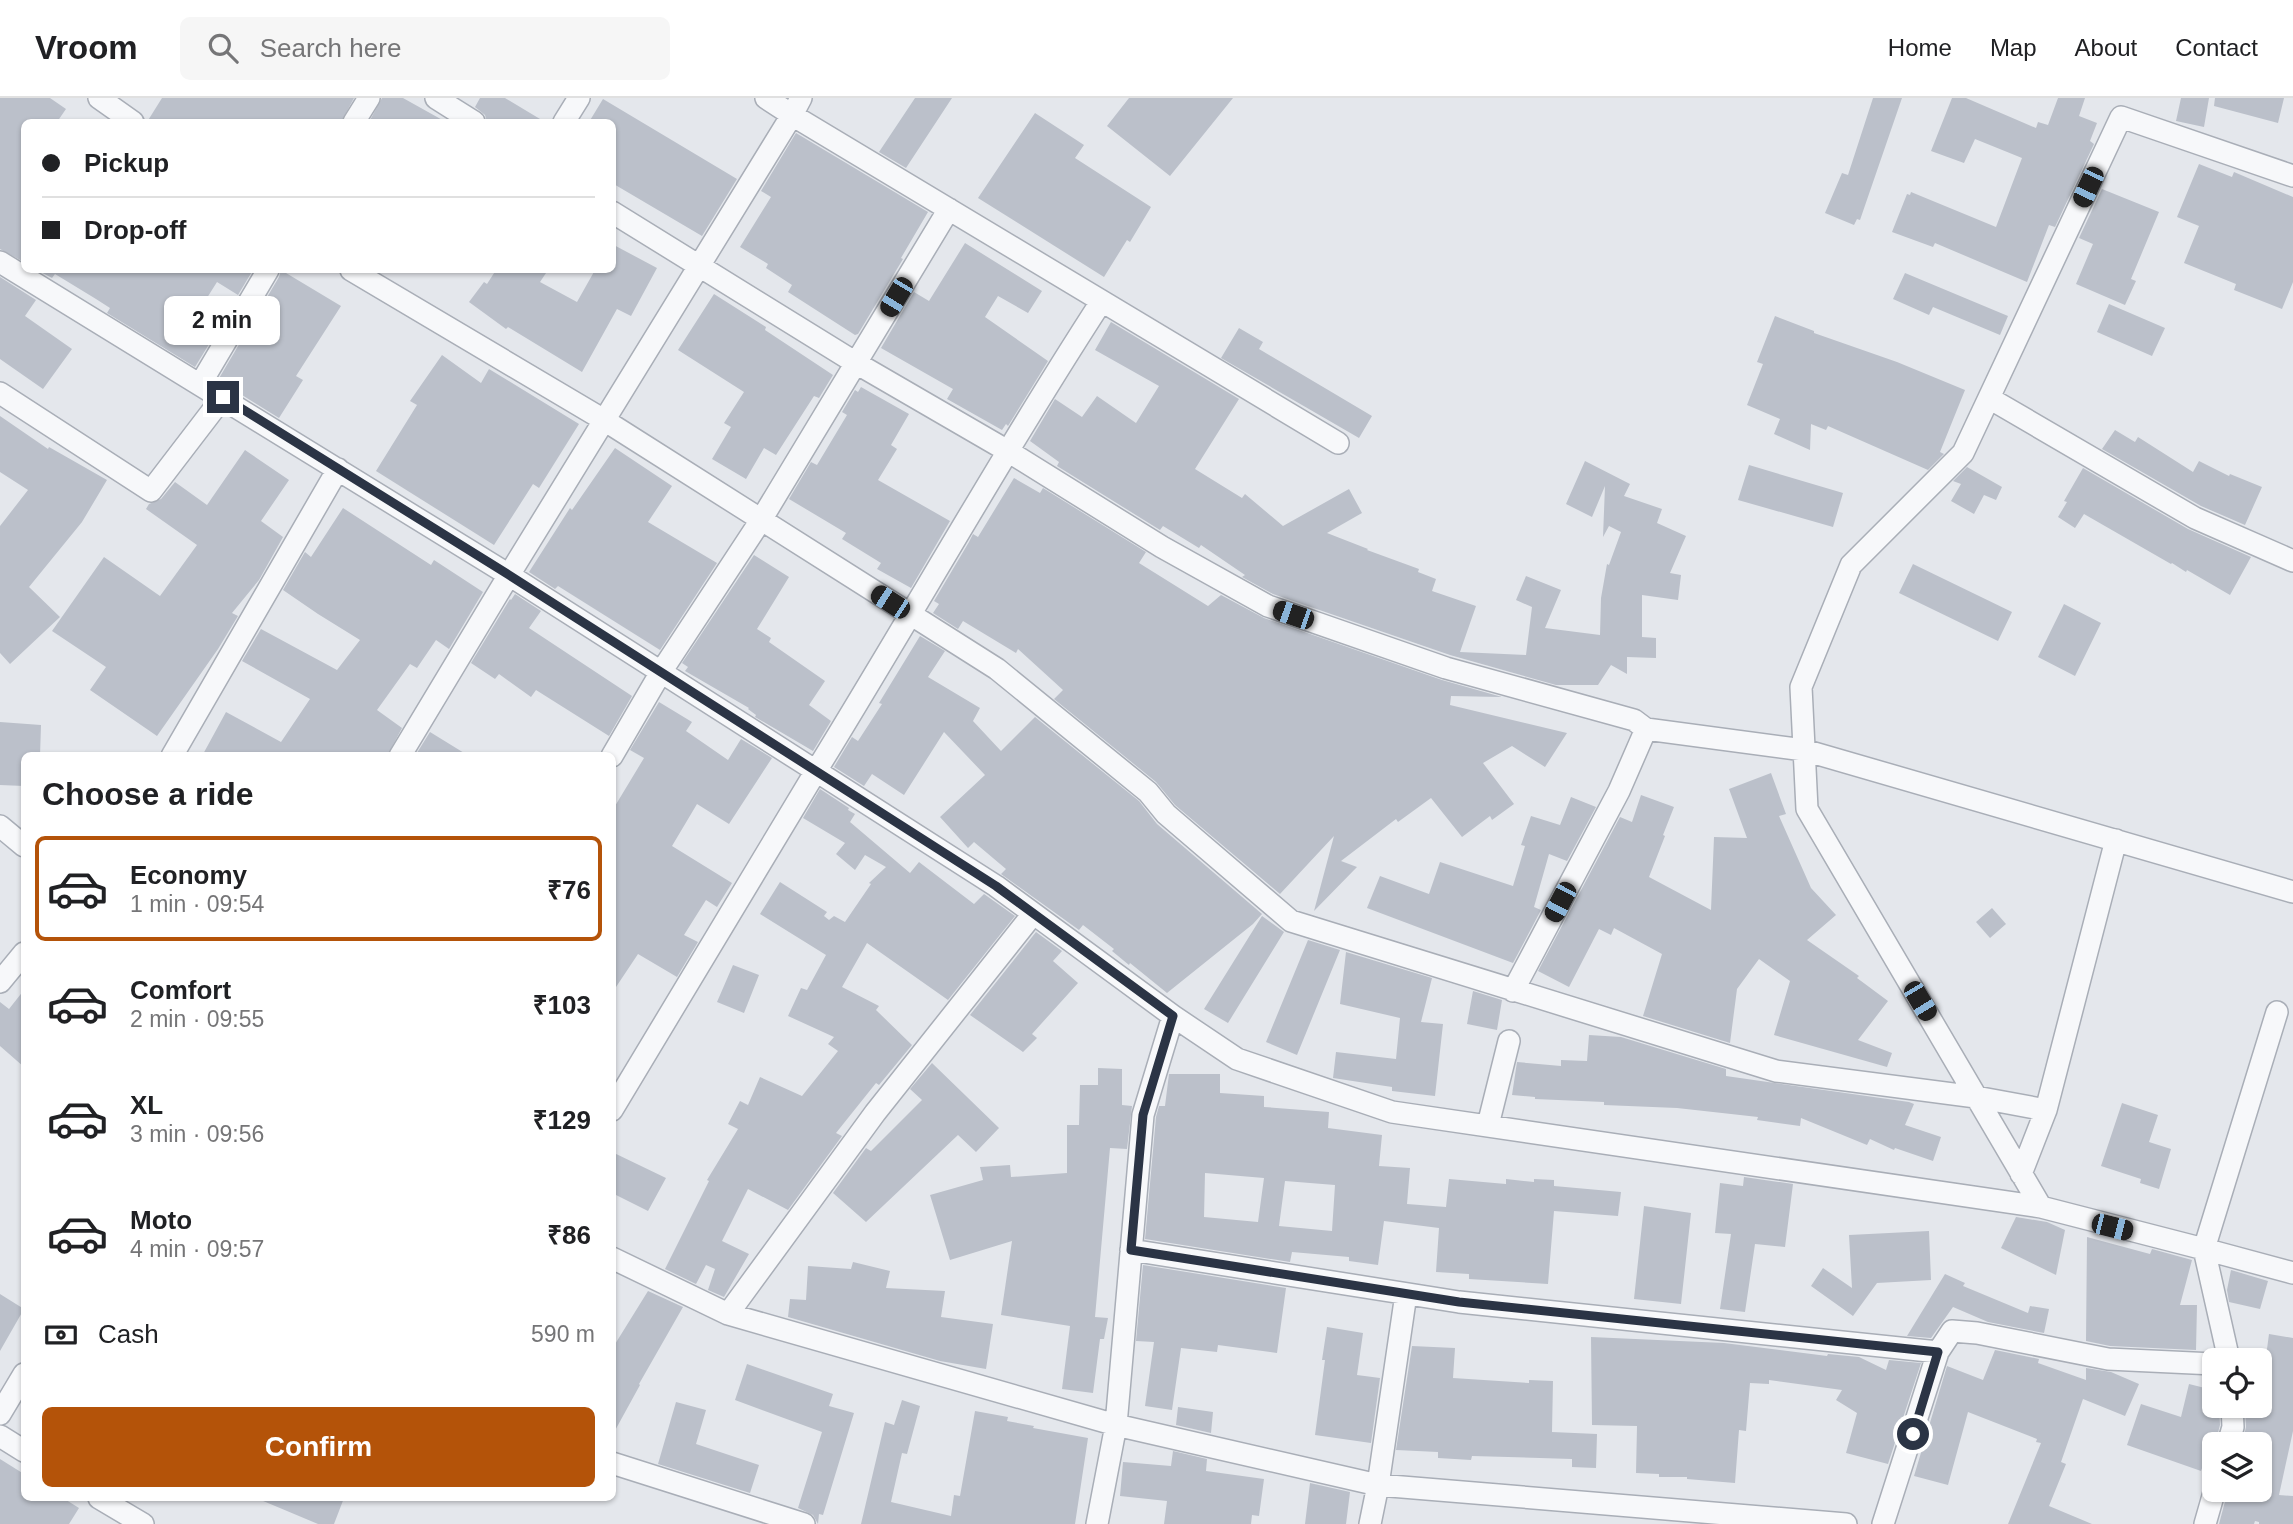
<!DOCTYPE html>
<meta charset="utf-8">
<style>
:root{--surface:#fff;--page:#f6f6f6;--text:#202124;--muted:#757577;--line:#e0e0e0;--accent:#b45309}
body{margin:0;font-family:Helvetica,sans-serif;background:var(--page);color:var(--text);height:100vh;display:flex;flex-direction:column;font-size:26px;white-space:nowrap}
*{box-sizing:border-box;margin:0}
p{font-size:23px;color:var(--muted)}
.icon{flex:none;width:38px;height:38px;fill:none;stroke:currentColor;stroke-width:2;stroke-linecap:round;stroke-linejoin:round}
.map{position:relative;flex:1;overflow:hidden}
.panel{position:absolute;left:21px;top:654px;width:595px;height:749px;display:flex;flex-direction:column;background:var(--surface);border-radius:10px;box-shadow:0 2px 5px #0004}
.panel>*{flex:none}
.guide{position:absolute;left:21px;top:21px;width:595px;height:154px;border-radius:10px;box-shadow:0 2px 5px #0004;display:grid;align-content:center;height:154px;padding:0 21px;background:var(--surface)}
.controls{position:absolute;left:2202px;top:1250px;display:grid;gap:14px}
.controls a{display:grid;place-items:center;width:70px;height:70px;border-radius:10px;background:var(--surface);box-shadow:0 2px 5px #0004;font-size:35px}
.end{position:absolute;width:32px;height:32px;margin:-16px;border:9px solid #2b3445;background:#fff;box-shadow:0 0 0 4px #fff}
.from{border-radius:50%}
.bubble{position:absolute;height:49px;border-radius:10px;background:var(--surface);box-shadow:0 2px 5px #0004;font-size:23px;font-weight:800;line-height:49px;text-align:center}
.car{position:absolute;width:21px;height:42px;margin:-21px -10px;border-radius:9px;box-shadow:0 0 5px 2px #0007;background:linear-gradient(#222 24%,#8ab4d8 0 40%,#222 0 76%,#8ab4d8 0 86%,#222 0)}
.guide b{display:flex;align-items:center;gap:24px;height:66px;font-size:26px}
.guide b+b{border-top:2px solid var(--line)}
.guide i{width:18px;height:18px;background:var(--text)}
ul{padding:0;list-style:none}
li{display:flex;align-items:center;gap:21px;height:105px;margin:0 14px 10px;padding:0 7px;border:4px solid transparent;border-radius:10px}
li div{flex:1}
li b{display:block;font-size:26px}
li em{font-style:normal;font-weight:800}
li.selected{border-color:var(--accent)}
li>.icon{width:63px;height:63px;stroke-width:1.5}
h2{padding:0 21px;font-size:32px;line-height:84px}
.pay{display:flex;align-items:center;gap:18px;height:77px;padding:0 21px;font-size:26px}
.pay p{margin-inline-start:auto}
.cta{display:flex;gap:14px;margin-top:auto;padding:14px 21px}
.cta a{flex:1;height:80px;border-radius:10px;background:var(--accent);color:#fff;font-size:28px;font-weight:800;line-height:80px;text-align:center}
header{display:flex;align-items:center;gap:42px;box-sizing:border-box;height:98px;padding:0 35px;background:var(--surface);border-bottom:2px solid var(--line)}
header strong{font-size:33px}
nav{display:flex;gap:38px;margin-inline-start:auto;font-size:24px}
.search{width:490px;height:63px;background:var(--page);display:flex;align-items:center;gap:18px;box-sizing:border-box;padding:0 24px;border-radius:10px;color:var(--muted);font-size:26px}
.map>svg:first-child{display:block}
</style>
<header>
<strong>Vroom</strong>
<div class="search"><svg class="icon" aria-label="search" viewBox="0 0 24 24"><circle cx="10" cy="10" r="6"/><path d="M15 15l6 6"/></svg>Search here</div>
<nav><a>Home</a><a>Map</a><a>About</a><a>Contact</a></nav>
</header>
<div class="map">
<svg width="2293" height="1426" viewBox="0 0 2293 1426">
<rect width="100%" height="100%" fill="#e4e7ec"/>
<path fill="#bbc0ca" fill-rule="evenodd" d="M0,0H50L66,11L57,24H24V164L0,151Z
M162,0H354L341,24H147Z
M382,0H403L446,24H369Z
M480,0H505L545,24H487L485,17L475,9Z
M915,0H952L906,70L879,54Z
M1129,0H1233L1170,78L1107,28Z
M1873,0H1902L1860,122L1857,121L1854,127L1825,115L1842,75L1848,77Z
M1952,0H1966L2036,30L2038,24L2048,27L2058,0H2085L2079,18L2097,25L2090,43L2094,46L2055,129L2049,127L2027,184L1935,145L1933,149L1892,134L1907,96L1910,97L1911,94L1996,129L2022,60L1975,41L1964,65L1931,53Z
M2181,0H2209L2204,29L2176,23Z
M2215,0H2284L2278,25L2214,8Z
M603,1L737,81L702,138L612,85V24H589Z
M1035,15L1084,47L1075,60L1151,109L1130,144L1127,142L1104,179L978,100Z
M796,35L928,114L901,160L903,161L858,236L855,237L788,194L792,187L766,170L768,166L740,149L771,99L761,93Z
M2199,66L2232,79L2234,74L2293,99V184L2282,211L2234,192L2236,186L2184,165L2199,128L2177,119Z
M2102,91L2159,114L2131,181L2136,183L2125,207L2076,186L2093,146L2079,140Z
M965,145L1042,193L1028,215L998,198L985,219L1048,263L1008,328L1006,326L1002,332L947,301L953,291L881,250L914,194L929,203Z
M612,146L657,170L631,218L617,211L582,274L508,229L506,231L469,204L484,184L487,186L496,172H548L540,184L577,204L595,172H612Z
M37,172H253L238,197L217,184L188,230L211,243L195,269L107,215L110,210L96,201L55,176L52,180Z
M281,172L341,208L296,278L303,282L279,320L218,282L279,179Z
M1905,175L2008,218L2000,237L1933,209L1929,217L1893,201Z
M0,179L36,202L25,218L72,251L43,291L0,261Z
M714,196L766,229L765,232L833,277L819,300L814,298L776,357L764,350L746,381L712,361L731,329L724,325L744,294L678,252Z
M2109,206L2165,230L2152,258L2097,234Z
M1775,218L1814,233V235L1897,264L1965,292L1940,354L1944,356L1928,372L1828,328L1826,332L1811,326L1810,352L1774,336L1780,321L1747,307L1763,266L1757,264Z
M1111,224L1239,301L1195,371L1242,400L1245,396L1283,428L1349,391L1362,415L1327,435L1368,451L1367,452L1419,471L1418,474L1436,481L1432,493L1476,508L1460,554L1526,557L1532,509L1516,502L1526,478L1561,492L1545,530L1600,537L1601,500L1607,466L1609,467L1621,434L1609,428L1603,439L1605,388L1592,419L1566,406L1585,363L1630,386L1624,398L1662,411L1657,425L1686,438L1670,475L1681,477L1678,502L1642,497V539L1656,540V560L1627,559V576L1611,567L1598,587H1556L1450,557L1273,496L1242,479L1245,477L1201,447L1199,450L1163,428L1160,432L1057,368L1059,364L1030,343L1055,301L1082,319L1097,298L1136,325L1159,288L1095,252Z
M1239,230L1263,244L1259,251L1372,318L1359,340L1221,260Z
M442,257L481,285L489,271L579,326L539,390L533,386L494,447L376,373L417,307L410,303Z
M861,289L909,316L891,347L897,351L878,382L950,423L911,490L877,471L881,465L842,441L846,435L789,401L811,364L817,367L847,317L842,314L855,292L858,294Z
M0,318L48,351L49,349L107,382L82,424L29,489L60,519L10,566L0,555V428L28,392L0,374Z
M2115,332L2135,344L2138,339L2193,374L2199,363L2229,378L2230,376L2262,389L2245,427L2201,408L2102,351Z
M615,350L672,388L648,424L717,465L660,552L558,488L555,491L529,474L570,410L572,412Z
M245,352L289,382L261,423L283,439L259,482L232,515L238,518L218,551L157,638L90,592L106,569L52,533L104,459L160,498L197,447L146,411L149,406L161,401L175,384L207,407Z
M1749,367L1843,395L1833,429L1738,402Z
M1967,369L2002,389L1996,402L1984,397L1974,416L1951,403L1961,386L1953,383Z
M2083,370L2188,431L2251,459L2230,497L2187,472L2186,474L2172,465L2171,466L2084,416L2075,430L2058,419L2067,404L2064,403Z
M1014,380L1040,395L1043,390L1146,454L1139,465L1208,508L1221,497L1264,520L1442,582L1502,599L1451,598L1450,607L1567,635L1545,669L1512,648L1483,665L1514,706L1492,722L1490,718L1462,739L1431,700L1398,724L1396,721L1341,763L1357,769L1314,813L1334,738L1280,796L1175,707L1156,684L1054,601L1063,592L1018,551L1016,555L963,523L958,531L933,515L939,506L934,503L969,444L973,436L978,439Z
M343,410L431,467L434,462L483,494L449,551L436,542L417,570L410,566L377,612L402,630L387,658H202L226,614L281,644L310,601L242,563L261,531L337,572L360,542L318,516L283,492L305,454L311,459Z
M754,457L789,479L757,531L771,540L769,544L825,583L809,607L831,623L813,653L755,619L756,617L748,611L749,610L685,573L688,569L682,565Z
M1913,466L2012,514L1998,543L1899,495Z
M515,496L541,513L529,530L632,598L609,638L536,592L531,599L499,576L495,581L471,565L510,501L511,502Z
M2064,506L2101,525L2075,578L2038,559Z
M920,538L945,553L928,579L980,610L973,623L1001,653L1035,619L1139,703L1157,726L1262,816L1253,826L1167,895L1130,865L1129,867L1112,853L1114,851L1083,827L1079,832L1001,776L1006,771L974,744L968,750L940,719L985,677L944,634L904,697L872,676L864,688L834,669L852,639L858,643L882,606L879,605Z
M659,604L692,624L686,633L728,662L741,641L772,660L729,726L697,706L672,748L732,785L717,809L706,802L684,837L698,844L677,879L638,856L612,895V713L644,660L630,652Z
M0,624L41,627L40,658H24V688L0,687Z
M430,634L469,658H415Z
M1771,675L1786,716L1779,718L1811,790L1836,817L1807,842L1859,878L1857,880L1888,903L1858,942L1892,955L1887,969L1774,937L1790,883L1759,861L1737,891L1730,945L1643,918L1662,856L1614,830L1611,837L1599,831L1569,889L1538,873L1620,719L1632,724L1641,697L1674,709L1663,737L1665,738L1649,779L1711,812L1714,739L1747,740L1729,691Z
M820,691L849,710L848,712L855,716L850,724L910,775L919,764L974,806L984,796L1015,818L948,902L867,845L842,889L879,908L876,912L912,947L879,987L876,985L836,1035L842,1038L788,1112L748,1091L722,1143L749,1156L724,1199L708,1192L715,1171L706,1167L696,1186L665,1171L709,1083L707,1082L738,1031L728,1026L740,1003L748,1007L760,979L802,998L838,953L828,946L834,939L788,918L801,890L807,892L826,857L760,816L780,784L827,814L824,818L829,822L834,818L845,824L871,786L869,785L886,769L865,757L855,772L836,756L845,745L803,720Z
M1571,699L1596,709L1567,763L1549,756L1534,809L1541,812L1513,865L1367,810L1380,778L1429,796L1440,764L1513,788L1525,748L1521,747L1531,718L1560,727Z
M1992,810L2006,826L1990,840L1976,824Z
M1262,818L1284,834L1228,925L1204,911Z
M1036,834L1062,853L1053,863L1078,885L1032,936L1037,940L1023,954L970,917Z
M1308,842L1340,852L1297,957L1266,944Z
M1346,854L1432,880L1421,924L1443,926L1435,998L1392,993V989L1333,980L1336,954L1396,961L1400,920L1340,906Z
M733,867L759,877L744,915L717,904Z
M24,892V969L0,948V904L9,911Z
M1473,893L1502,902L1497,932L1467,926Z
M1589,937L1621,939L1726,971V978L1909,1004L1914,1006L1905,1027L1941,1039L1933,1063L1895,1050L1894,1052L1870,1041L1867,1047L1801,1020L1800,1028L1757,1022L1758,1019L1677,1010L1604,1007V1004L1535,1001V999L1512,997L1517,964L1561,968V962L1587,963Z
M932,965L999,1030L976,1054L958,1037L866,1124L833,1095L866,1050L871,1053L922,1002L910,991Z
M1098,970L1122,971V1007L1132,1008L1127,1051L1110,1050L1095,1219L1108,1220L1104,1241H1100L1093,1295L1062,1291L1070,1228L1001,1217L1012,1143L950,1162L930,1097L983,1082L980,1069L1010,1067L1011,1079L1067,1075V1027H1079L1080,987H1098Z
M1169,976H1220V995L1264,998V1009L1329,1014L1328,1030L1382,1037L1379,1068L1410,1070L1407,1106L1446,1109L1449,1081L1506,1086V1081L1534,1084V1081L1554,1082V1088L1621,1094L1618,1118L1554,1113L1548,1186L1469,1181V1176L1436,1174L1439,1130L1384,1123L1378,1167L1349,1163V1159L1292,1154L1290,1164L1145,1141L1156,1019L1159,1008H1165ZM1205,1075L1264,1080L1258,1124L1204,1119ZM1285,1083L1335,1087L1332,1133L1279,1128Z
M2122,1005L2158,1017L2149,1044L2171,1051L2159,1091L2140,1085L2141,1081L2101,1068Z
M612,1054L666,1080L648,1113L612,1095Z
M1744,1079L1793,1086L1785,1149L1755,1146L1745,1214L1720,1211L1731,1136L1715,1135L1720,1085L1743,1088Z
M1644,1108L1691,1115L1681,1206L1634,1201Z
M2016,1119L2047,1124L2065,1132L2056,1177L2001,1150Z
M1929,1133L1931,1182L1877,1185L1853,1218L1811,1188L1823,1170L1852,1190L1849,1137Z
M2087,1139L2150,1156L2152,1151L2192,1162L2180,1207H2197L2196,1252L2110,1248L2086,1243Z
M853,1164L890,1173L886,1190L945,1193L941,1219L993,1226L986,1271L940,1263L788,1219L790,1201L806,1202L808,1168L851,1171Z
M1143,1167L1286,1190L1277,1255L1218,1247L1217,1254L1181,1250L1172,1312L1145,1308L1154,1244L1136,1243Z
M2231,1172L2268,1183L2260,1211L2229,1204L2227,1192Z
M1945,1176L1965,1185L1963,1188L2028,1215L2030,1208L2049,1211L2044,1235L1988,1224L1953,1209L1931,1240L1907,1238Z
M648,1193L683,1209L639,1286L640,1287L612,1338V1251Z
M0,1196L24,1211L0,1253Z
M1327,1229L1363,1235L1357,1277L1380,1280L1371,1345L1315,1337L1325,1262H1322Z
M2269,1236L2293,1240V1333L2279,1397L2293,1398V1426H2259V1424L2255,1423L2254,1426H2219L2227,1396L2259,1403V1346H2242L2246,1329L2245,1312L2259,1314V1281H2263Z
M1591,1239L1724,1245L1827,1258L1828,1256L1859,1259L1886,1272L1889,1262L1921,1265L1888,1366L1846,1355L1857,1315L1836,1302L1842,1292L1769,1282V1286L1750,1285L1746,1333L1739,1332L1735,1385L1687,1381V1379H1659V1376L1636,1375L1637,1328L1592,1327Z
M1412,1248L1455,1250L1453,1280L1529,1285V1282L1553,1283L1552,1334L1597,1336L1596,1370L1572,1369V1361L1472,1358L1471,1362L1438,1360V1354L1396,1352Z
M1995,1252L2039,1261L2038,1265L2086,1282V1270L2111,1274L2139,1286L2125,1318L2083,1301L2061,1364L2066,1366L2049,1408L2092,1426H2008L2041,1345L2036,1344L2037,1341L1968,1314L1948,1387L1914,1378L1947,1268L1983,1282Z
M747,1266L833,1296L829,1308L854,1315L823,1417L819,1416L818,1426L813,1417L798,1410L822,1334L735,1302Z
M2189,1286L2213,1292L2210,1306L2219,1307L2220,1327L2215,1346H2211L2201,1373L2127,1347L2141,1306L2181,1319Z
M902,1302L920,1308L907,1356L902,1355L891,1404L951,1418L954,1397L960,1398L975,1313L1008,1319L1007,1323L1034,1328L1033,1330L1088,1340L1075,1426H861L885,1324L894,1327Z
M676,1304L706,1312L696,1346L759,1367L750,1395L658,1366Z
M1178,1309L1213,1314L1211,1335L1176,1327Z
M1173,1353L1207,1361L1206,1373L1264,1381L1259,1418L1252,1417L1251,1426H1164L1167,1403L1120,1398L1123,1364L1171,1368Z
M0,1361L24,1376V1400H63L79,1410L69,1426H0Z
M1310,1385L1350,1394L1346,1426H1305Z
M256,1400H344L334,1426H318Z"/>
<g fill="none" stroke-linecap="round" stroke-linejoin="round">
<defs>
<path id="street" d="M99,0L133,24
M436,0L474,24
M766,0L792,17L801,0
M354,24L369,0
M564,24L579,0
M612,114L856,265L1006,352L1162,449L1268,508L1446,570L1634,622L1646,631L1804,652L2293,794
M0,164L509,477L792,17L1338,345
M351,172L604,322L997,571L1148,694L1166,716L1291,823L1776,973L1976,999L2046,1012
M1101,204C1002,357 912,517 816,673L996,788L1173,918
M201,285L268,172
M0,295L151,393L223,299
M1989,300L2195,420L2293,463
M172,658L338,371
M400,658L509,477L816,673L612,1012
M612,658L661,574L761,422L949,111
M0,728L24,748
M0,884L24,855
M1513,893L1619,693L1646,631
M2277,914L2204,1151L2293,1175
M1488,1027L1509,943
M2021,1076L2046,1012L2116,742
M2041,1109L1807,711L1801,589L1851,467L1963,355L2121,19L2293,78
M1131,1152L1459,1204L1938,1254
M612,1160L728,1216L1116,1327L1143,1017L1173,918L1237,961L1392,1014L2041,1109L2204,1151L2229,1262
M728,1216L875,1015L1033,816
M0,1316L24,1276
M0,1338L24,1353
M2228,1346L2233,1329L2232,1307
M612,1365L804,1426
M99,1400L143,1426
M1097,1426L1116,1327L1378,1387L1846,1426
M1370,1426L1378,1387L1406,1196
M1883,1426L1938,1254L1952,1233L1977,1235L2108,1261L2214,1266
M2205,1426L2215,1391"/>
</defs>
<use href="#street" stroke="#a9aeb7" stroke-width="24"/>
<use href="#street" stroke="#f7f8fa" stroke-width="21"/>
</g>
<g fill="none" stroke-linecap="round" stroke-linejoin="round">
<path stroke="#2b3445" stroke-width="9" d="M223,299L509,477L996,788L1173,918L1143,1017L1131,1152L1459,1204L1938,1254L1913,1336"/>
</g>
</svg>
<div class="controls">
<a><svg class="icon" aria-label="locate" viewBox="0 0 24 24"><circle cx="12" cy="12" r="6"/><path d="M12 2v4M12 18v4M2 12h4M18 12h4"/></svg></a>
<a><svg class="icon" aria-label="layers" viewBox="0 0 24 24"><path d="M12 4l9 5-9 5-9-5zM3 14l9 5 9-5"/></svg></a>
</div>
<i class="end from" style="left:1913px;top:1336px"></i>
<i class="end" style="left:223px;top:299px"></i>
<div class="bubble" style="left:164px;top:198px;width:116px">2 min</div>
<i class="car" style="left:2088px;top:89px;rotate:205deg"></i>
<i class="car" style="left:896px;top:199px;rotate:211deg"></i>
<i class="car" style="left:890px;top:504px;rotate:303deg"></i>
<i class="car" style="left:1293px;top:517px;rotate:289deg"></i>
<i class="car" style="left:1560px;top:804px;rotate:208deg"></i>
<i class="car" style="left:1920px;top:903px;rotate:149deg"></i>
<i class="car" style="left:2112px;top:1129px;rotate:104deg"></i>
<div class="guide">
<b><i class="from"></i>Pickup</b>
<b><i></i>Drop-off</b>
</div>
<section class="panel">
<h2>Choose a ride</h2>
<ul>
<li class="selected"><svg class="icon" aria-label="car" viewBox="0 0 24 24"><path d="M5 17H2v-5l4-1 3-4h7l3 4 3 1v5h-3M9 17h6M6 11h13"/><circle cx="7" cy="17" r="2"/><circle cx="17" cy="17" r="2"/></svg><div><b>Economy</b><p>1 min · 09:54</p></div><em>₹76</em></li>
<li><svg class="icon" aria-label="car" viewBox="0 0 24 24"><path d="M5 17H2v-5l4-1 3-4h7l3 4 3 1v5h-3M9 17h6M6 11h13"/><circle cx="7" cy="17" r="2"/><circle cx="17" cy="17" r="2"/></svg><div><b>Comfort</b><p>2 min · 09:55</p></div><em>₹103</em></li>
<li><svg class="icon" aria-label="car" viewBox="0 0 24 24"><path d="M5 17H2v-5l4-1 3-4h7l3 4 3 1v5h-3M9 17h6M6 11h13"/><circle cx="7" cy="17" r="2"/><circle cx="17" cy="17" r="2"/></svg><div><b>XL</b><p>3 min · 09:56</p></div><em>₹129</em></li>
<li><svg class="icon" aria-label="car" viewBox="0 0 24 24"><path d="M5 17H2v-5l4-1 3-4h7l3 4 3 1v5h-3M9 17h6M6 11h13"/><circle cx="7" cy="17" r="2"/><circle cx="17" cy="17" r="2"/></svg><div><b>Moto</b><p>4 min · 09:57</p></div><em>₹86</em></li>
</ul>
<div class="pay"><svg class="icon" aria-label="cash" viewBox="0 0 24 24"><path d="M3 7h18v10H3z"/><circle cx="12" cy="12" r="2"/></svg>Cash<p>590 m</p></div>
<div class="cta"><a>Confirm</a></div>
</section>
</div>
